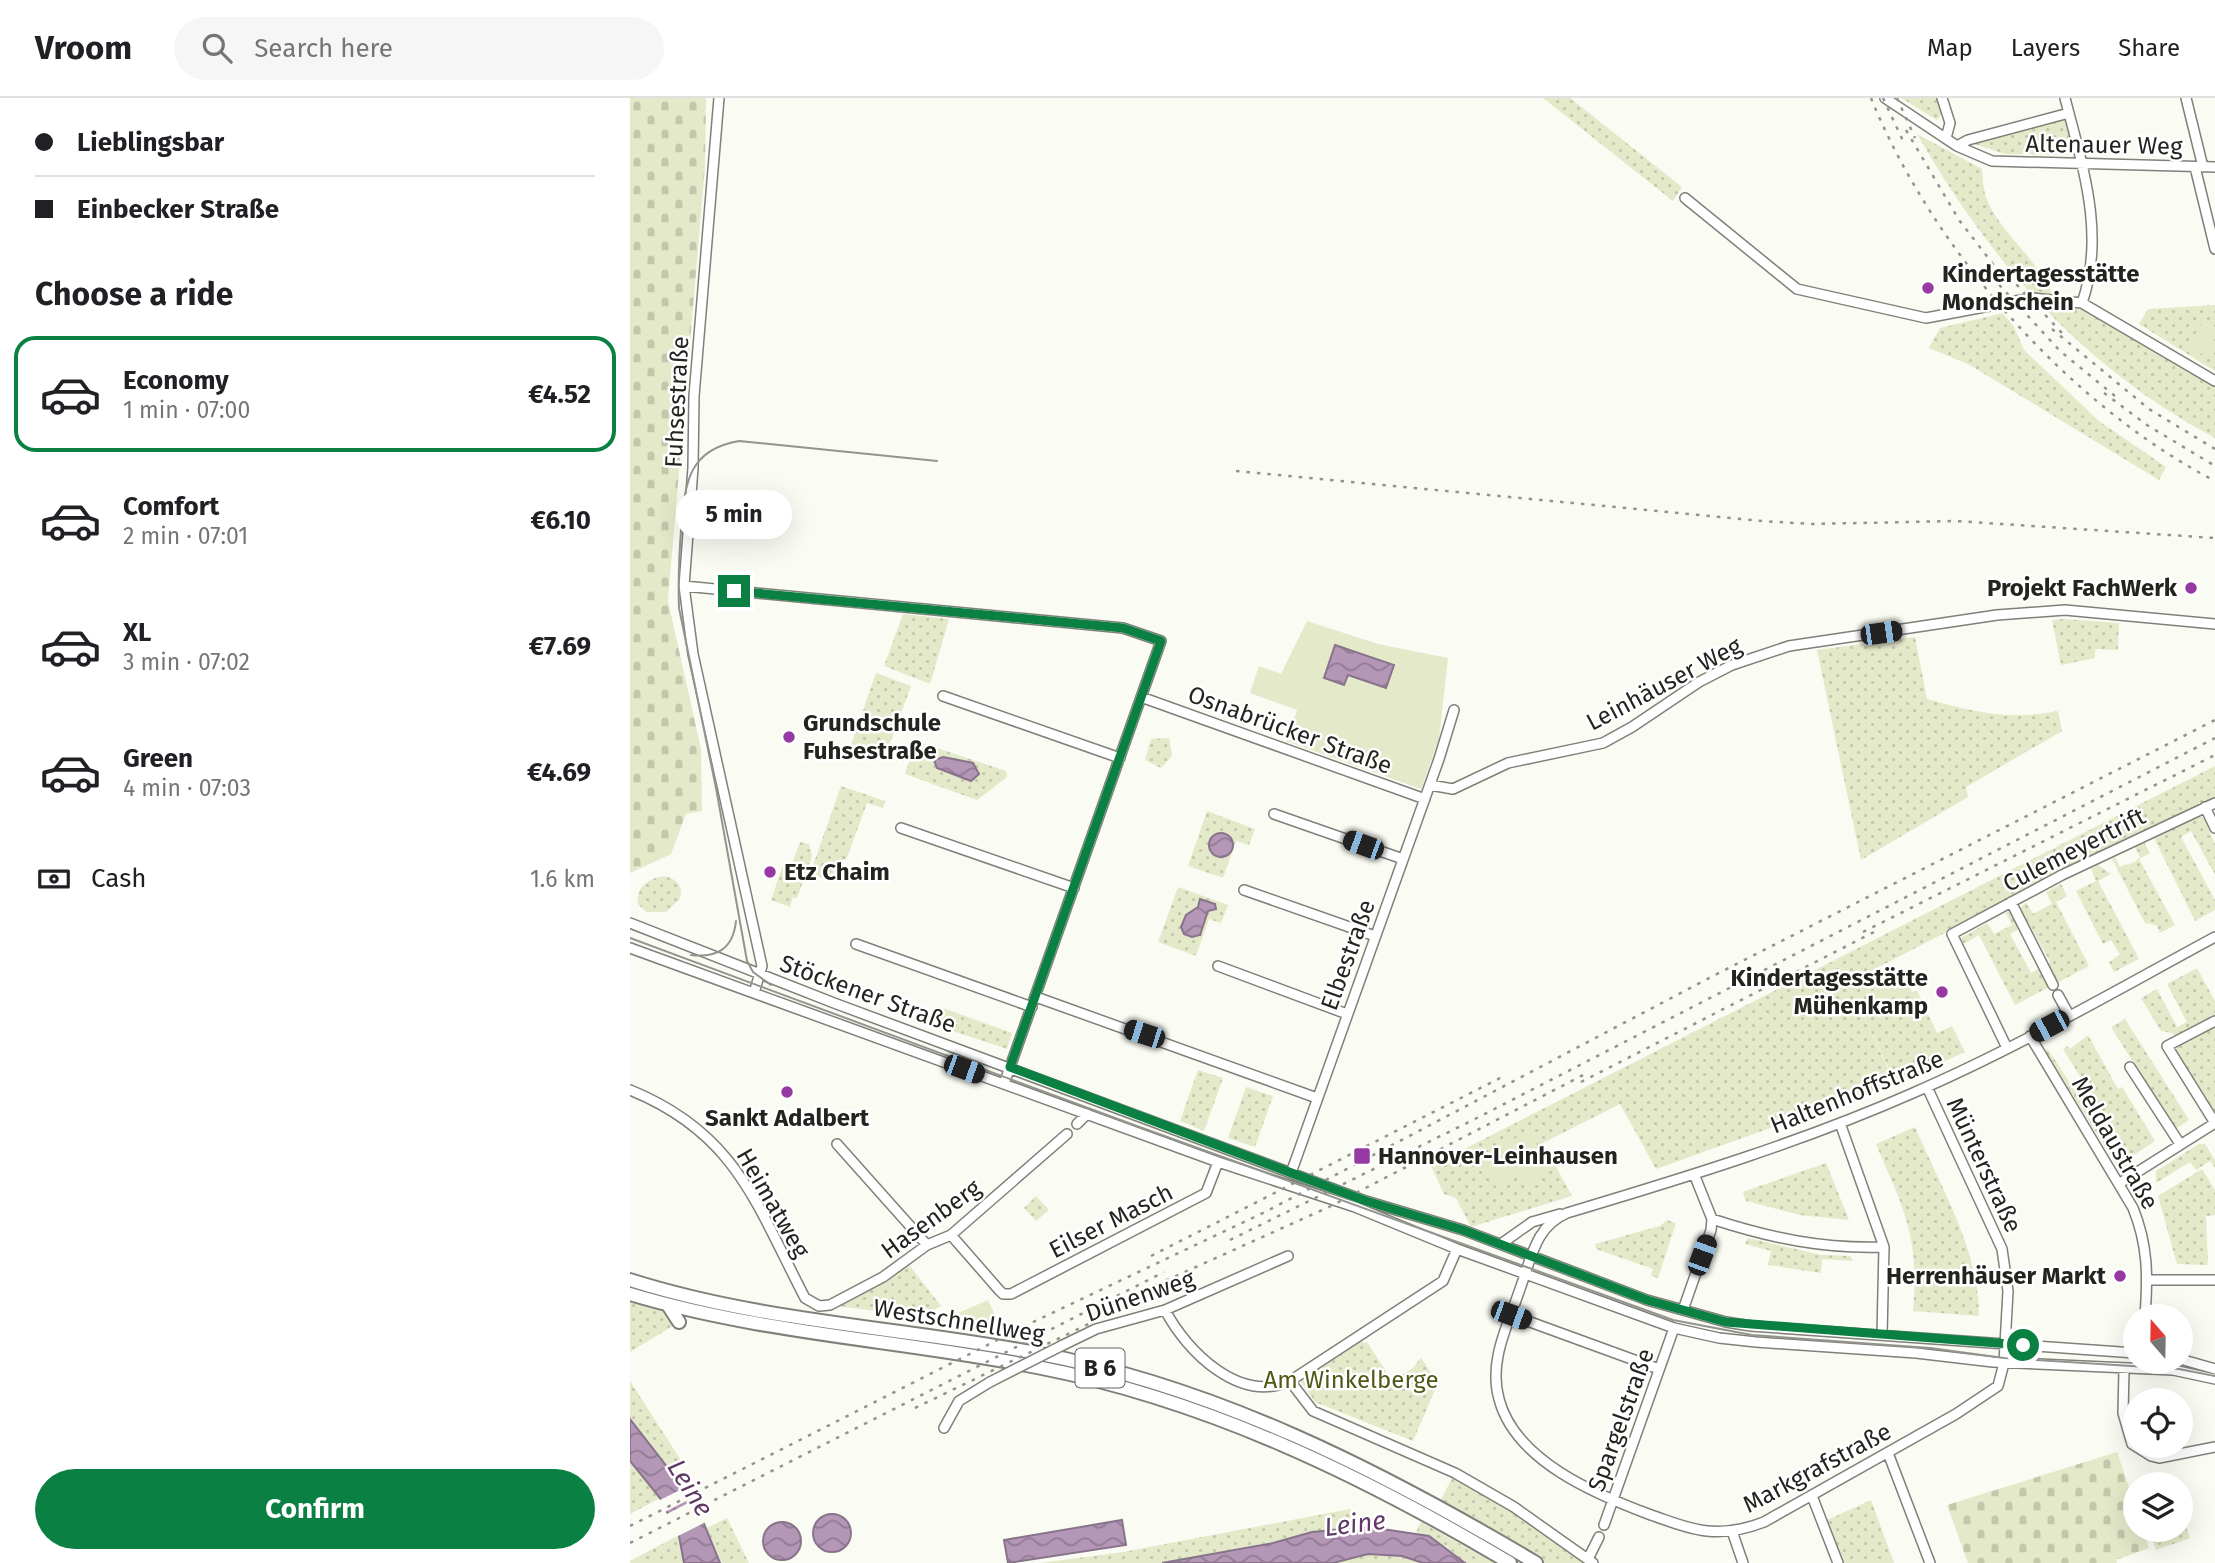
<!DOCTYPE html>
<meta charset="utf-8">
<style>
:root{--surface:#fff;--page:#f6f6f6;--text:#202124;--muted:#757577;--line:#e0e0e0;--accent:#0b8043}
body{margin:0;font-family:"Fira Sans",sans-serif;background:var(--page);color:var(--text);height:100vh;display:flex;flex-direction:column;font-size:26px;white-space:nowrap}
*{box-sizing:border-box;margin:0}
p{font-size:23px;color:var(--muted)}
.icon{flex:none;width:38px;height:38px;fill:none;stroke:currentColor;stroke-width:2;stroke-linecap:round;stroke-linejoin:round}
.map{position:relative;flex:1;overflow:hidden}
.panel{display:flex;flex-direction:column;background:var(--surface);width:630px}
.panel>*{flex:none}
.top-card{display:grid;align-content:center;height:154px;padding:0 35px;background:var(--surface)}
.needle{width:46px;rotate:340deg}
.tools{position:absolute;left:1493px;top:1206px;display:grid;gap:14px}
.tools a{display:grid;place-items:center;width:70px;height:70px;border-radius:50%;background:var(--surface);box-shadow:0 7px 28px #0002;font-size:35px}
.end{position:absolute;width:32px;height:32px;margin:-16px;border:9px solid #0b8043;background:#fff;box-shadow:0 0 0 4px #fff}
.from{border-radius:50%}
.bubble{position:absolute;height:49px;border-radius:24px;background:var(--surface);box-shadow:0 7px 28px #0002;font-size:23px;font-weight:700;line-height:49px;text-align:center}
.car{position:absolute;width:21px;height:42px;margin:-21px -10px;border-radius:9px;box-shadow:0 0 5px 2px #0007;background:linear-gradient(#222 24%,#8ab4d8 0 40%,#222 0 76%,#8ab4d8 0 86%,#222 0)}
.top-card b{display:flex;align-items:center;gap:24px;height:66px;font-size:26px}
.top-card b+b{border-top:2px solid var(--line)}
.top-card i{width:18px;height:18px;background:var(--text)}
ul{padding:0;list-style:none}
li{display:flex;align-items:center;gap:21px;height:116px;margin:0 14px 10px;padding:0 21px;border:4px solid transparent;border-radius:21px}
li div{flex:1}
li b{display:block;font-size:26px}
li em{font-style:normal;font-weight:700}
li.current{border-color:var(--accent)}
li>.icon{width:63px;height:63px;stroke-width:1.5}
h2{padding:0 35px;font-size:32px;line-height:84px}
.pay{display:flex;align-items:center;gap:18px;height:77px;padding:0 35px;font-size:26px}
.pay p{margin-inline-start:auto}
.cta{display:flex;gap:14px;margin-top:auto;padding:14px 35px}
.cta a{flex:1;height:80px;border-radius:42px;background:var(--accent);color:#fff;font-size:28px;font-weight:700;line-height:80px;text-align:center}
header{display:flex;align-items:center;gap:42px;box-sizing:border-box;height:98px;padding:0 35px;background:var(--surface);border-bottom:2px solid var(--line)}
header strong{font-size:33px}
nav{display:flex;gap:38px;margin-inline-start:auto;font-size:24px}
.search{width:490px;height:63px;background:var(--page);display:flex;align-items:center;gap:18px;box-sizing:border-box;padding:0 24px;border-radius:38px;color:var(--muted);font-size:26px}
main{display:flex;flex:1;min-height:0}
.map>svg:first-child{display:block}
</style>
<header>
<strong>Vroom</strong>
<div class="search"><svg class="icon" aria-label="search" viewBox="0 0 24 24"><circle cx="10" cy="10" r="6"/><path d="M15 15l6 6"/></svg>Search here</div>
<nav><a>Map</a><a>Layers</a><a>Share</a></nav>
</header>
<main>
<section class="panel">
<div class="top-card">
<b><i class="from"></i>Lieblingsbar</b>
<b><i></i>Einbecker Straße</b>
</div>
<h2>Choose a ride</h2>
<ul>
<li class="current"><svg class="icon" aria-label="car" viewBox="0 0 24 24"><path d="M5 17H2v-5l4-1 3-4h7l3 4 3 1v5h-3M9 17h6M6 11h13"/><circle cx="7" cy="17" r="2"/><circle cx="17" cy="17" r="2"/></svg><div><b>Economy</b><p>1 min · 07:00</p></div><em>€4.52</em></li>
<li><svg class="icon" aria-label="car" viewBox="0 0 24 24"><path d="M5 17H2v-5l4-1 3-4h7l3 4 3 1v5h-3M9 17h6M6 11h13"/><circle cx="7" cy="17" r="2"/><circle cx="17" cy="17" r="2"/></svg><div><b>Comfort</b><p>2 min · 07:01</p></div><em>€6.10</em></li>
<li><svg class="icon" aria-label="car" viewBox="0 0 24 24"><path d="M5 17H2v-5l4-1 3-4h7l3 4 3 1v5h-3M9 17h6M6 11h13"/><circle cx="7" cy="17" r="2"/><circle cx="17" cy="17" r="2"/></svg><div><b>XL</b><p>3 min · 07:02</p></div><em>€7.69</em></li>
<li><svg class="icon" aria-label="car" viewBox="0 0 24 24"><path d="M5 17H2v-5l4-1 3-4h7l3 4 3 1v5h-3M9 17h6M6 11h13"/><circle cx="7" cy="17" r="2"/><circle cx="17" cy="17" r="2"/></svg><div><b>Green</b><p>4 min · 07:03</p></div><em>€4.69</em></li>
</ul>
<div class="pay"><svg class="icon" aria-label="cash" viewBox="0 0 24 24"><path d="M3 7h18v10H3z"/><circle cx="12" cy="12" r="2"/></svg>Cash<p>1.6 km</p></div>
<div class="cta"><a>Confirm</a></div>
</section>
<div class="map">
<svg width="1585" height="1465" viewBox="0 0 1585 1465">
<defs>
<pattern id="green-dots" width="8" height="8" patternUnits="userSpaceOnUse" patternTransform="scale(1.75)"><rect width="8" height="8" fill="#e3e9c9"/><path d="M2 2h.1M6 6h.1" fill="none" stroke="#c2c8ac" stroke-width="1.8" stroke-linecap="round"/></pattern>
<pattern id="cemetery-stones" width="16" height="16" patternUnits="userSpaceOnUse" patternTransform="scale(1.75)"><rect width="16" height="16" fill="#e3e9c9"/><path d="M2 7V4a2 2 0 0 1 4 0v3zM10 15v-3a2 2 0 0 1 4 0v3z" fill="#c2c8ac"/></pattern>
<pattern id="water-waves" width="16" height="10" patternUnits="userSpaceOnUse" patternTransform="scale(1.75)"><rect width="16" height="10" fill="#b496b7"/><path d="M0 5q4-4 8 0t8 0" fill="none" stroke="#927a94"/></pattern>
</defs>
<rect width="100%" height="100%" fill="#fafbf3"/>
<path fill="url(#green-dots)" d="M913,0H940L1052,89L1043,103Z
M1271,0H1307L1312,16L1307,22Z
M1435,19L1443,54L1439,57L1375,56L1341,45Z
M1287,36L1352,71C1353,80 1353,91 1356,99C1368,134 1413,165 1423,200L1452,205L1585,287V340C1451,267 1362,166 1287,36Z
M1585,207V273L1509,226L1518,211Z
M1373,215L1384,229L1394,252L1469,323L1536,369L1529,382L1338,266L1299,250L1310,230Z
M273,516L319,521L300,586L254,568Z
M1433,521L1489,525L1488,552L1465,551V560L1431,567L1422,522Z
M1285,539L1297,601C1344,614 1379,623 1428,613L1432,633L1336,689L1338,699L1231,762L1187,552Z
M246,575L281,588L260,645L278,652L274,664L221,647Z
M539,640L542,658L531,670L515,662L521,641Z
M286,643L376,673L377,679L347,702L275,676Z
M1585,668V705L1380,801L1218,885L1220,888L1270,870L1282,894L1287,893L1307,935L1322,928L1335,954L1266,985L1219,889L1265,985L1026,1071L990,1006L913,1045L942,1098L841,1129L826,1100L814,1096L801,1068Z
M211,688L255,703L253,710L237,705L216,762L213,761L205,784L180,776Z
M577,713L625,731L619,747L606,743L593,780L558,768Z
M1566,718L1574,720L1585,746V777L1561,733L1551,739L1585,802V812L1565,823L1524,740Z
M170,744L179,746L182,758L167,800L163,799L160,809L141,802L153,767L161,769Z
M1514,744L1520,755L1509,761L1545,827L1530,835L1526,827L1515,825L1482,761L1485,759L1490,769L1505,764L1510,759L1505,749Z
M1468,767L1481,776L1468,783L1509,861L1484,874L1479,864L1490,857L1481,842L1473,846L1446,793L1466,783L1461,771Z
M33,778C46,780 54,788 50,801L36,814H16L8,806C6,789 18,781 33,778Z
M1431,786L1437,798L1426,804L1459,868L1385,907L1349,837L1334,846L1331,840L1357,825L1364,836L1382,827L1376,815L1382,812L1390,830L1380,836L1401,875L1420,864L1390,810L1396,804L1403,816L1422,806L1416,794Z
M548,789L598,807L591,825L579,821L566,858L528,844Z
M1567,870L1585,903V918L1545,939L1542,935L1531,933L1511,900L1527,891L1547,929L1557,924L1537,886Z
M310,909L382,935L377,951L305,927Z
M1495,921L1559,1022L1545,1031L1481,929Z
M1585,926V1014L1580,1012L1545,951Z
M1458,937L1488,991L1492,989L1525,1043L1501,1059L1433,951L1437,948L1440,951Z
M1417,950L1494,1067L1503,1062L1504,1065L1495,1071L1487,1068L1416,954Z
M568,972L593,980L574,1033L550,1023Z
M616,989L643,998L625,1049L598,1040Z
M1285,1029C1311,1090 1349,1151 1349,1218L1283,1213C1290,1139 1274,1112 1246,1046Z
M1569,1046H1575L1585,1062V1070L1580,1063L1566,1072L1560,1064L1526,1085V1073Z
M1196,1065L1219,1122L1170,1117L1116,1103L1113,1094Z
M1572,1071L1585,1092V1117L1576,1118L1578,1167L1547,1166L1528,1098Z
M406,1098L419,1112L406,1123L394,1110Z
M1037,1122L1046,1125L1028,1180L1021,1178L1023,1171L966,1151L965,1146L1030,1128Z
M1118,1140L1192,1157L1220,1158L1223,1163L1192,1161L1191,1175L1138,1167L1141,1153L1115,1146Z
M276,1163L311,1208L291,1219L200,1207Z
M0,1204L56,1220L0,1254Z
M728,1236L733,1245L737,1244L762,1283L782,1271L791,1260L808,1285L783,1343L685,1304L667,1278Z
M0,1283L54,1367L41,1374L0,1321Z
M0,1363L30,1400L0,1416Z
M825,1375L963,1465H914L810,1403Z
M1241,1402L1264,1465H1213L1197,1422Z
M720,1411L731,1430C664,1435 601,1456 534,1465C494,1465 450,1465 410,1465L493,1454Z
M1551,1413L1560,1440L1526,1452L1519,1432H1550Z
M97,1420L119,1465H90L77,1430Z
M791,1424L864,1465H835L817,1449L786,1434Z
M49,1437L54,1465H0V1463Z
M738,1456L772,1458L793,1465H703Z"/>
<path fill="url(#cemetery-stones)" d="M0,0H76L75,68L38,503L71,651L72,713L56,716L41,756L0,775Z
M1487,1354L1505,1407V1432H1513L1519,1450L1486,1462L1487,1465H1338L1317,1407Z"/>
<path fill="#e3e9c9" d="M1573,223L1585,230L1583,262L1559,249Z
M677,523L748,546L818,560L809,641L791,691L656,643L667,612L620,595L629,568L651,576Z
M1267,882L1273,895L1243,908L1237,895Z
M900,1033L920,1073L896,1085L890,1075L864,1088L849,1058Z
M358,1202L366,1219L349,1226L333,1224L328,1215Z"/>
<path fill="url(#water-waves)" stroke="#88748a" stroke-width="2" d="M705,547L764,567L756,590L718,577L714,587L694,580Z
M313,659L343,665L349,676L341,683L307,670L304,662Z
M579 747a12 12 0 1 1 24 0a12 12 0 1 1-24 0Z
M570,801L585,806L586,811L578,813L570,837L562,839L554,836L551,829L556,817L568,809Z
M0,1321L66,1406L90,1465H54L49,1438L30,1400L0,1363Z
M183 1435a19 19 0 1 1 38 0a19 19 0 1 1-38 0Z
M492,1422L496,1447L378,1465L374,1442Z
M133 1443a19 19 0 1 1 38 0a19 19 0 1 1-38 0Z
M739,1429L799,1438L835,1465H793L772,1458L738,1456L703,1465H532L643,1445L682,1434Z"/>
<path fill="#fafbf3" d="M56,1389L64,1399L33,1415L28,1403Z
M66,1401L78,1423L46,1439L35,1417Z"/>
<g fill="none" stroke-linecap="round" stroke-linejoin="round">
<defs>
<path id="minor" d="M89,0L64,298L63,370L54,488L63,556L132,868L124,895
M1255,0L1327,48L1362,63L1585,69
M1312,0L1320,25L1316,40
M1435,0C1452,67 1476,136 1452,205
M1556,0L1573,69
M1327,48L1338,42L1439,15
M1565,69L1585,151
M1055,100L1167,191L1296,220L1402,200L1452,205L1585,283
M54,488L493,530L531,543L374,986
M313,598L490,660
M511,599L795,701
M800,687L823,691L878,665L973,645L1002,629L1069,584L1102,567L1159,548L1367,517L1435,512L1585,526
M1575,709L1585,730
M644,716L773,761
M271,730L444,790
M614,792L745,838
M1381,804L1423,887
M0,825L204,905L736,1103L833,1132L1017,1202L1096,1224L1121,1228L1505,1255
M226,846L402,909
M0,850L588,1064L725,1109L827,1151L1044,1230L1089,1240L1126,1244L1286,1255L1363,1264L1543,1272L1585,1281
M588,868L717,916
M1428,897L1439,917
M406,899L687,1000
M1400,938L1503,1110C1518,1147 1518,1178 1515,1218
M1377,950L1322,836L1432,777L1585,705
M1500,969L1550,1046
M1297,989L1372,1151L1378,1193L1374,1265L1368,1288L1326,1316L1134,1424C1116,1431 1097,1435 1077,1433C1057,1431 1039,1423 1021,1417C967,1397 885,1363 869,1301C858,1262 879,1225 891,1188C902,1158 906,1128 937,1115C1054,1080 1172,1044 1283,995C1387,950 1485,893 1585,839
M0,992C106,1035 126,1106 175,1200L189,1208L200,1207L253,1179L297,1147L321,1137L437,1036
M1210,1025L1254,1149L1252,1237
M1585,1025L1537,948L1585,923
M447,1026L457,1016
M207,1046L297,1147
M661,1075L809,661L824,612
M1490,1085L1585,1025
M1082,1121C1140,1140 1193,1151 1254,1149
M321,1137L369,1192L373,1196H381L576,1095L588,1064
M871,1146L902,1124L930,1116
M1518,1182H1585
M535,1212C557,1254 610,1306 660,1283L683,1313L825,1375L884,1409L963,1465
M1053,1212L1081,1132L1082,1121L1064,1076
M881,1217L1029,1271
M431,1248L466,1231L535,1212L658,1158
M1550,1261L1585,1271
M1494,1272L1493,1315L1502,1346L1521,1358L1529,1360L1585,1349
M660,1283L813,1183L827,1151
M314,1330L329,1303L360,1284
M1258,1355L1300,1465
M1182,1398L1208,1465
M974,1427L1044,1230
M1102,1433L1113,1465
M958,1461L969,1439"/>
<path id="highway" d="M0,1182C132,1224 270,1229 406,1255C586,1289 750,1372 906,1465
M0,1196C133,1236 271,1242 407,1269C577,1302 732,1377 880,1465
M38,1207L49,1224"/>
</defs>
<use href="#minor" stroke="#7f8079" stroke-width="12"/>
<use href="#highway" stroke="#7f8079" stroke-width="16"/>
<use href="#minor" stroke="#fff" stroke-width="9"/>
<use href="#highway" stroke="#fff" stroke-width="12"/>
<path stroke="#94948f" stroke-width="2" d="M0,840L504,1027L1043,1222L1122,1237L1300,1250L1374,1260L1549,1271L1585,1278
M61,857C87,860 103,851 106,823
M141,887L123,874L117,863L86,690L49,510C48,484 49,459 51,433C55,388 56,352 109,343L307,363"/>
<path stroke="#94948f" stroke-width="2.5" stroke-dasharray="3.5 7" stroke-linecap="butt" d="M1241,0C1303,153 1439,307 1585,383
M1253,0L1274,45
M1267,0L1285,40
M1276,32L1329,122L1376,183
M1372,171L1432,235
M1362,179L1430,253L1485,298
M1422,231L1519,311L1585,351
M1474,295L1517,327L1585,368
M606,373L1132,423L1182,426L1326,423L1585,440
M1233,834L1585,657
M951,984L1244,834
M600,1142L845,1021L1585,640
M521,1158L874,978
M526,1187L699,1109L959,974
M285,1310L537,1188
M0,1428L395,1228L637,1113L1083,878L1585,622
M0,1445L534,1174"/>
<defs>
<path id="minor-bridge" d="M360,1284L431,1248"/>
</defs>
<use href="#minor-bridge" stroke="#7f8079" stroke-width="12" stroke-linecap="butt"/>
<use href="#minor-bridge" stroke="#fff" stroke-width="9"/>
</g>
<g fill="none" stroke-linecap="round" stroke-linejoin="round">
<path stroke="#0b8043" stroke-width="9" d="M104,493L493,530L531,543L380,969L736,1103L833,1132L1017,1202L1096,1224L1393,1247"/>
</g>
<g fill="#9639a3" stroke="#fff" stroke-width="2.5">
<circle cx="1298" cy="190" r="7"/>
<circle cx="1561" cy="490" r="7"/>
<circle cx="159" cy="639" r="7"/>
<circle cx="140" cy="774" r="7"/>
<circle cx="1312" cy="894" r="7"/>
<circle cx="157" cy="994" r="7"/>
<rect x="723" y="1049" width="18" height="18" rx="3.5"/>
<circle cx="1490" cy="1178" r="7"/>
</g>
<g text-anchor="middle" dominant-baseline="central" stroke-width="5" stroke-linejoin="round" paint-order="stroke">
<rect fill="#fff" stroke="#656563" stroke-width="2" x="445.5" y="1250.5" width="49" height="39" rx="5"/>
<g font-size="23" font-weight="bold" fill="#232320">
<text x="470" y="1270">B 6</text>
</g>
<g font-size="24" fill="#232320" stroke="#fff">
<text transform="translate(1474 47) rotate(1)">Altenauer Weg</text>
<text transform="translate(47 304) rotate(-87)">Fuhsestraße</text>
<text transform="translate(1034 586) rotate(-28)">Leinhäuser Weg</text>
<text transform="translate(660 632) rotate(20)">Osnabrücker Straße</text>
<text transform="translate(1444 752) rotate(-27)">Culemeyertrift</text>
<text transform="translate(718 857) rotate(-70)">Elbestraße</text>
<text transform="translate(238 896) rotate(20)">Stöckener Straße</text>
<text transform="translate(1227 994) rotate(-22)">Haltenhoffstraße</text>
<text transform="translate(1485 1045) rotate(60)">Meldaustraße</text>
<text transform="translate(1354 1067) rotate(65)">Münterstraße</text>
<text transform="translate(143 1105) rotate(60)">Heimatweg</text>
<text transform="translate(301 1121) rotate(-36)">Hasenberg</text>
<text transform="translate(481 1123) rotate(-27)">Eilser Masch</text>
<text transform="translate(510 1198) rotate(-19)">Dünenweg</text>
<text transform="translate(329 1223) rotate(9)">Westschnellweg</text>
<text transform="translate(991 1322) rotate(-70)">Spargelstraße</text>
<text transform="translate(1187 1370) rotate(-28)">Markgrafstraße</text>
</g>
<g font-size="24" font-weight="bold" fill="#232320" stroke="#fff" text-anchor="start">
<text x="1312" y="176">Kindertagesstätte<tspan x="1312" dy="28">Mondschein</tspan></text>
<text x="1547" y="490" text-anchor="end">Projekt FachWerk</text>
<text x="173" y="625">Grundschule<tspan x="173" dy="28">Fuhsestraße</tspan></text>
<text x="154" y="774">Etz Chaim</text>
<text x="1298" y="880" text-anchor="end">Kindertagesstätte<tspan x="1298" dy="28">Mühenkamp</tspan></text>
<text x="157" y="1020" text-anchor="middle">Sankt Adalbert</text>
<text x="748" y="1058">Hannover-Leinhausen</text>
<text x="1476" y="1178" text-anchor="end">Herrenhäuser Markt</text>
</g>
<g font-size="24" fill="#515715" stroke="#fff">
<text x="721" y="1282">Am Winkelberge</text>
</g>
<g font-size="26" font-style="italic" fill="#5f3865" stroke="#fff">
<text transform="translate(60 1390) rotate(58)">Leine</text>
<text transform="translate(725 1426) rotate(-7)">Leine</text>
</g>
</g>
</svg>
<div class="tools">
<a><svg class="needle" viewBox="-14 -14 28 28"><path d="M0-13l5 13h-10z" fill="#e53935"/><path d="M0 13l5-13h-10z" fill="#757577"/></svg></a>
<a><svg class="icon" aria-label="locate" viewBox="0 0 24 24"><circle cx="12" cy="12" r="6"/><path d="M12 2v4M12 18v4M2 12h4M18 12h4"/></svg></a>
<a><svg class="icon" aria-label="layers" viewBox="0 0 24 24"><path d="M12 4l9 5-9 5-9-5zM3 14l9 5 9-5"/></svg></a>
</div>
<i class="end from" style="left:1393px;top:1247px"></i>
<i class="end" style="left:104px;top:493px"></i>
<div class="bubble" style="left:46px;top:392px;width:116px">5 min</div>
<i class="car" style="left:1251px;top:535px;rotate:82deg"></i>
<i class="car" style="left:733px;top:747px;rotate:290deg"></i>
<i class="car" style="left:1419px;top:928px;rotate:242deg"></i>
<i class="car" style="left:514px;top:936px;rotate:288deg"></i>
<i class="car" style="left:334px;top:971px;rotate:110deg"></i>
<i class="car" style="left:1072px;top:1157px;rotate:20deg"></i>
<i class="car" style="left:881px;top:1217px;rotate:110deg"></i>
</div>
</main>
